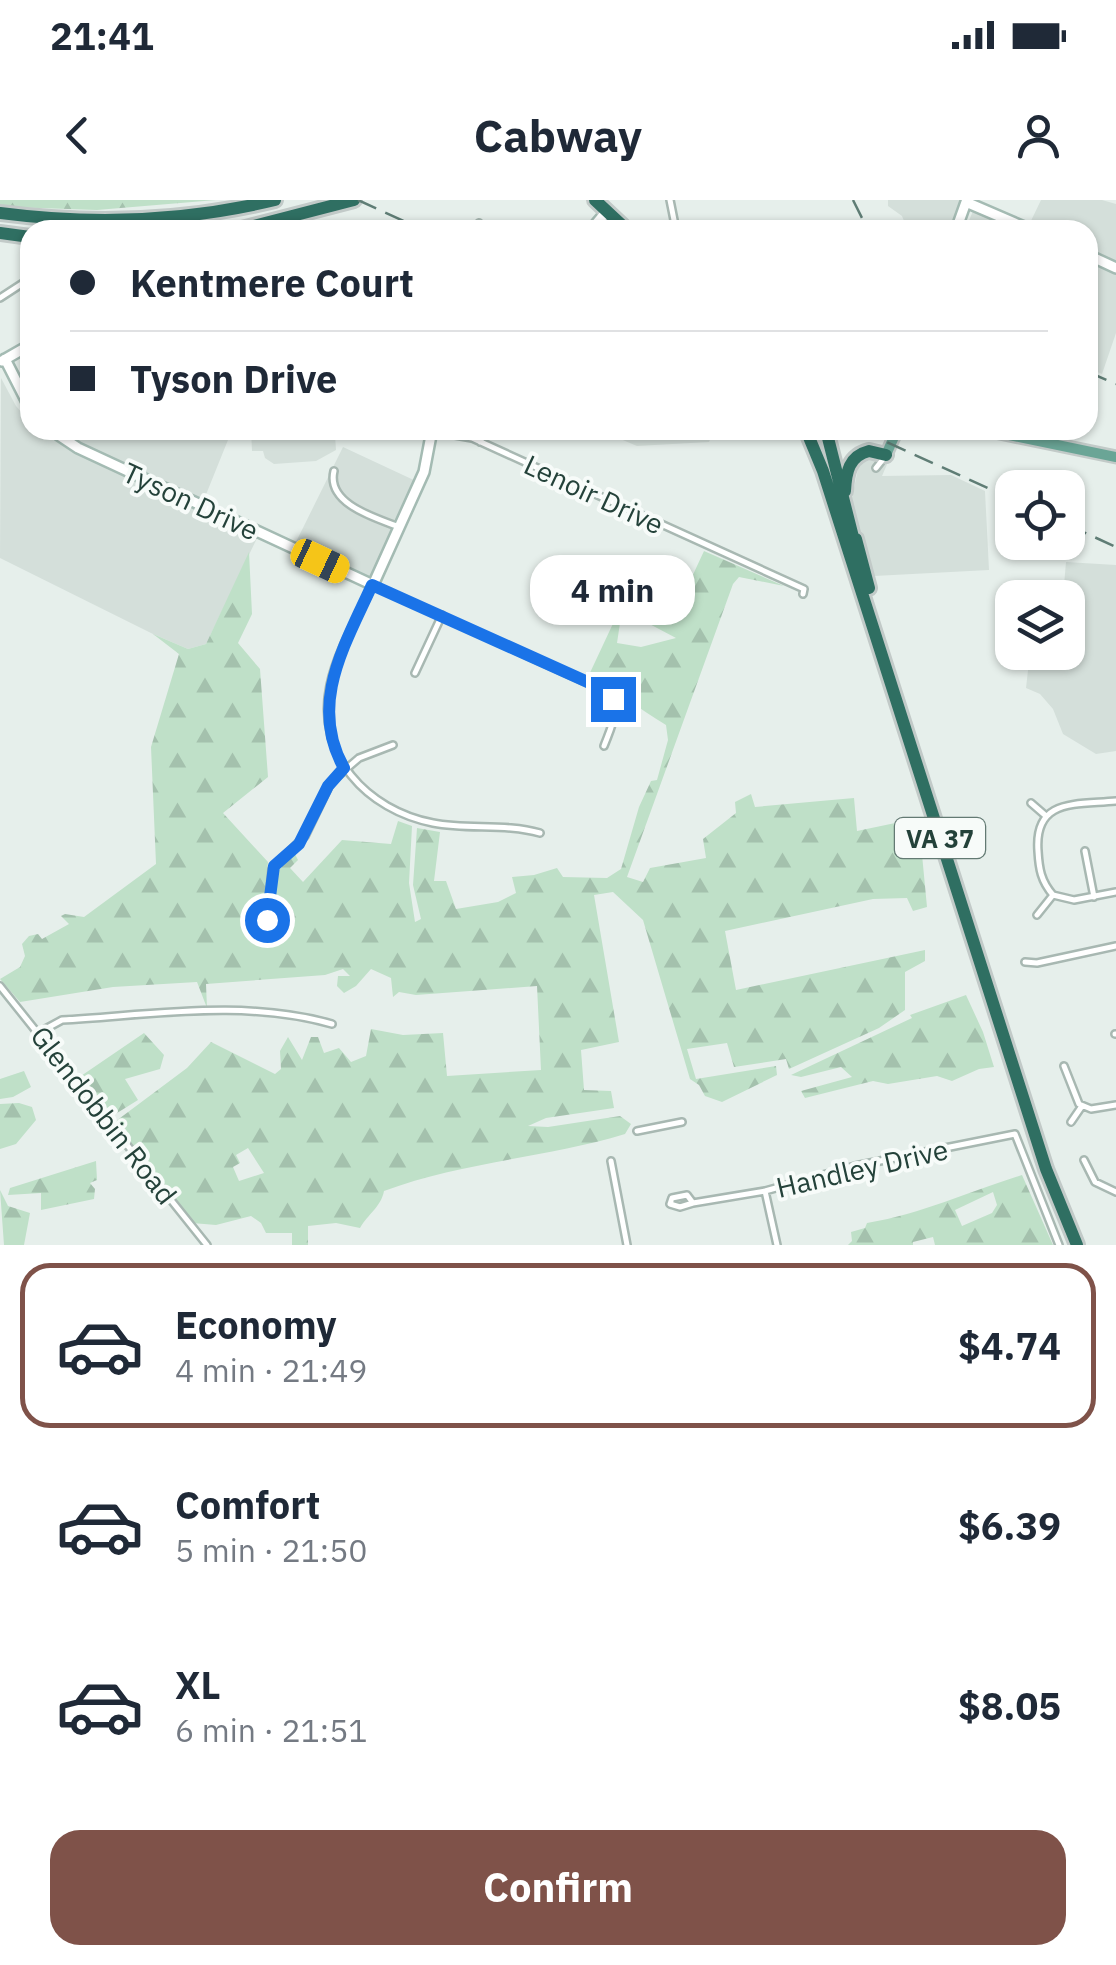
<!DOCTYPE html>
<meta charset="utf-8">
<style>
:root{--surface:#fff;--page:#f6f6f7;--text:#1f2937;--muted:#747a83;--line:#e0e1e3;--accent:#7f5249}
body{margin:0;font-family:"IBM Plex Sans",sans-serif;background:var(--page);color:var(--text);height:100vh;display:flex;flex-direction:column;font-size:38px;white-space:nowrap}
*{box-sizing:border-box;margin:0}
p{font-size:32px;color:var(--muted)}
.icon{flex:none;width:55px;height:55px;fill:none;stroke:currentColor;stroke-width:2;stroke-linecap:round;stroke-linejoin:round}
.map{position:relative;height:1045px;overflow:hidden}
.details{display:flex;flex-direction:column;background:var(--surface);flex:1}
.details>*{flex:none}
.banner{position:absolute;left:20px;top:20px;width:1078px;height:220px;border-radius:30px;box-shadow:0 2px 8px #0004;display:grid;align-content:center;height:220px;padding:0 50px;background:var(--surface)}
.buttons{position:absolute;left:995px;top:270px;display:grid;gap:20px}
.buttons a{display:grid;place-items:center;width:90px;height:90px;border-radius:20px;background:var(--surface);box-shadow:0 2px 8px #0004;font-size:50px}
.end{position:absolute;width:45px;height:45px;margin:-22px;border:12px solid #1a73e8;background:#fff;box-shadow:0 0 0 5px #fff}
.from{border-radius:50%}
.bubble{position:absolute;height:70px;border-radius:30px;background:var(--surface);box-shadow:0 2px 8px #0004;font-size:32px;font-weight:800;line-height:70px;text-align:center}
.car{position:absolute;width:30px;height:60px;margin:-30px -15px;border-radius:12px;box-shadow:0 0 8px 2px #0007;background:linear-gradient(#f5c518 24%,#345 0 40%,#f5c518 0 76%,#345 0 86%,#f5c518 0)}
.banner b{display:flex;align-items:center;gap:35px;height:95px;font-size:38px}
.banner b+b{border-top:2px solid var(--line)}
.banner i{width:25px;height:25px;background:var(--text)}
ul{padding:18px 0 0;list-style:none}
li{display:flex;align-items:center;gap:30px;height:165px;margin:0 20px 15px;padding:0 30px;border:5px solid transparent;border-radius:30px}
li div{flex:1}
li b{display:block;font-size:38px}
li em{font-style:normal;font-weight:800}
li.on{border-color:var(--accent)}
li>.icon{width:90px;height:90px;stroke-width:1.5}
.cta{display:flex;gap:20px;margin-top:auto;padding:20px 50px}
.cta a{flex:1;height:115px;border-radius:30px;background:var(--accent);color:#fff;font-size:40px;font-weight:800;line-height:115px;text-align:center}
.status{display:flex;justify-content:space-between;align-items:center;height:70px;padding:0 50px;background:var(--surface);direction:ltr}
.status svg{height:28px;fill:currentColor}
header{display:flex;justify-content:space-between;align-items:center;height:130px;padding:0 50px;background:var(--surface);font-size:45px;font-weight:800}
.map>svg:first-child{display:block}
</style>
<div class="status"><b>21:41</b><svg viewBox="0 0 49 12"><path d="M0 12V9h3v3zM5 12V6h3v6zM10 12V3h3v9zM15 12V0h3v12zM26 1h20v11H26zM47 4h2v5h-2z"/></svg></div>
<header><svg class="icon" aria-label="back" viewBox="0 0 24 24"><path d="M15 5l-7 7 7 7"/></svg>Cabway<svg class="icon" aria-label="person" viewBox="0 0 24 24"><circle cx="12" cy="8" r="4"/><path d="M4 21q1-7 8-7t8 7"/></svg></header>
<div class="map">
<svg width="1116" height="1045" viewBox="0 0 1116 1045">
<defs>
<pattern id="forest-firs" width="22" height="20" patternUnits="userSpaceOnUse" patternTransform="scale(2.5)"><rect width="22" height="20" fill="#bfe0c8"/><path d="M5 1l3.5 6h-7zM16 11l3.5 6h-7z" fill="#a4c1ad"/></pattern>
</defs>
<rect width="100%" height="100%" fill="#e6efeb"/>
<path fill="#d4dfda" d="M888,0H961L950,30H921L906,26L902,16L888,6Z
M1041,0H1102L1116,4V63L1088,51V30H1040L1029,25Z
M973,11L1018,30H965Z
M1088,60L1116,72V133L1102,174L1088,168Z
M1,178L16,206L30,222V230H38L44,236L259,334L206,444L188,449L153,434L0,358Z
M57,230H232L203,302L77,244Z
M251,230H340V235H335L336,250L316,261L274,264L265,258L263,251H252Z
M599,230H714L709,242L637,246Z
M343,247L418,282L373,375L369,377L296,342Z
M871,260L888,262L882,276L951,275L985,291L989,370L874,376L851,302L858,269L863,262Z
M1066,362L1116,365V551L1096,554L1063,534L1053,509L1040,494L1026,488L1030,453L1068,452V398L1063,397Z"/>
<path fill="url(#forest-firs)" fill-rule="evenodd" d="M0,0H216L97,10L9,7L0,4Z
M704,351L784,386L739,377L733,384L627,677L643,682L650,668L706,658L703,639L736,613L735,602L751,594L755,607L854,598L857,631L900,622L914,624L921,644L927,707L913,711L907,698L873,699L725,731L736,790L925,750V761L905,772V810L879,828L789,869L786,859L734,867L727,843L687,849L696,879L776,866L777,875L722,902L705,896L699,885L690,879L643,720L613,692L594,695L619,842L581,850L584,890L611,891L614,908L546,918L528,926L548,927L620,916L631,924L625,934C546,958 461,962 384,991C381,1007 368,1014 360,1028L336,1023L308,1026V1045H292V1033H266L261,1023L251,1016L216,1025L192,1023L147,961L112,924L187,868L211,842L275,874L281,869L280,851L288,837L302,860L311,837H318L324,853L339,848L351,862L366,856L371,829L403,835L443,833L447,876L541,870L537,786L416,795L399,792L393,797L391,778L371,769L356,786L344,793L337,786L338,776H350L343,769L325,775L206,784L207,808L197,782L113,787L20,802L0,779L20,767L25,756L22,744L29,736L38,734L42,739L69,724L61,716L65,714L84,717L156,664L151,547L179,454L153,434L188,449L206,444L249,352L252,414L238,443L260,469L268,577L223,613L268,662L263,715L247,724L258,746L270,739L274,674L282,667L281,663L295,654L298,660L290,668L303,682L342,640L391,644L398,621L412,626L409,683L415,722L421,719L413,685L417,628L440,632L434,681H446L456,709L498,702L516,693L512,677L534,675L557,668L563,677L607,678L621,669L639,607L651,581L657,580L668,540L666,525C639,509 616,489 588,477L639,368L649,376L651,386L660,381L664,385L651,415L670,424ZM640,419L676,438L641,447L617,443L620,423ZM248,948L264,973L239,981L233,967L240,963L236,955Z
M966,795L983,832L994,867L979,869L952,881L937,876L888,884L873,881L805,898L801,891L852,877L841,867L801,877L791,875L912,818L910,815Z
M144,833L164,855L160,869L125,879L138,900L109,918L78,878Z
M24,871L31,887L13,897L0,899V879Z
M19,903L32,907L36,920L16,944L0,949V904Z
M96,961L97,980L90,983L95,989L94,999L41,1010V993L8,995L10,988Z
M1022,975L1053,1045H935L933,1037L913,1042V1045H848L852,1041L851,1032L865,1028L867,1023C925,1013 967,992 1022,975ZM993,992L997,1005L992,1013L962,1026L955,1010Z
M0,990L8,1006L30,1013L24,1045H4Z"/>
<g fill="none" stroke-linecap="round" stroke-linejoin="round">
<defs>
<path id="street" d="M670,0L676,30
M479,23L480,30
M0,98L23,83
M432,231L472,238L804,389L803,394
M480,242L486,230
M876,268L884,258
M334,271C326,304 376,318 399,327
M415,473L442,415
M1116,601C1076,605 1034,598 1038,651C1039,669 1041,681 1053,695L1074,700L1116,692
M1031,603L1046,616
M540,633C505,623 469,630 433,623C367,610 315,555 330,485C337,451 358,417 373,385L605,491C623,507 611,527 604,546
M1085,651L1094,697
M1037,715L1053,695
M267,720L272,669L305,636L331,582L359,558L393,545
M1025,762L1037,763L1116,746
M0,786L207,1045
M38,833L62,820C151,815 245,799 332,824
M1115,834H1116
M1064,866L1079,904L1091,909L1116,905
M1071,922L1082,906
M637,931L682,922
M1084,960L1095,982L1116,992
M611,961L627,1045
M765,991L777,1045
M687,995L693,1003L680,1007L670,1004L672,998Z
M693,1003L765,991L855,966L1015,934L1059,1045"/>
<path id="secondary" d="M591,30L607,11
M956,30L966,2L1031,30
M1088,55L1116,68
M5,159L30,208
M2,161L30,145
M51,230L78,248L373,385L424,272L432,230"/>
<path id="primary" d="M985,230L1116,257
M886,255L897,230"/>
<path id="highway" d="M595,0L627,30
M0,13C92,25 184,22 275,0
M238,30L354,0
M0,33L30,37
M806,230L823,271L1046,969L1077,1045
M826,230L855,345
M845,291C846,272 849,256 869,251L886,255
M856,339L869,388"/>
</defs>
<use href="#street" stroke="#a8b8b2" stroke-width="10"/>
<use href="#secondary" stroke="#a4bbb3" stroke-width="14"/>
<use href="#primary" stroke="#c2cac8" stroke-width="15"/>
<use href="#highway" stroke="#c2cac8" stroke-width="18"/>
<use href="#street" stroke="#fff" stroke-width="5"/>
<use href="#secondary" stroke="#fff" stroke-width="9"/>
<use href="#primary" stroke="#6aa596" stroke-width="10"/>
<use href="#highway" stroke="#2f6f62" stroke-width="12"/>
<path stroke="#5f7d75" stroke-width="2.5" stroke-dasharray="20 10" stroke-linecap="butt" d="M358,0L423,30
M853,0L868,30
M1088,172L1116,184
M860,230L1012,299
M1068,325L1116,347"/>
</g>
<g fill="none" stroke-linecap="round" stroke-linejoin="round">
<path stroke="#1a73e8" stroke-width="12" d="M267,720L274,666L299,644L328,586L344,568C308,504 345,445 372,385L592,484L613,499"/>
</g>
<g text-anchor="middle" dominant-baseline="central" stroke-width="8" stroke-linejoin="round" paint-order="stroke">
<rect fill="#f7fbf9" stroke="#637a73" stroke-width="2.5" x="895" y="618" width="90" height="40" rx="8"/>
<g font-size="25" font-weight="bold" fill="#24423a">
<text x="940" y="638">VA 37</text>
</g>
<g font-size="28" fill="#24423a" stroke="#f7fbf9">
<text transform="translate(594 294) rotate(25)">Lenoir Drive</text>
<text transform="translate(191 301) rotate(25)">Tyson Drive</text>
<text transform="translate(104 915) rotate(52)">Glendobbin Road</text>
<text transform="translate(862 968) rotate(-13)">Handley Drive</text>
</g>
</g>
</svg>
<div class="buttons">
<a><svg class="icon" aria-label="locate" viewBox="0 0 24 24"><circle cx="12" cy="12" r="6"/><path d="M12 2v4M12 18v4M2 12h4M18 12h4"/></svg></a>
<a><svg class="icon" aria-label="layers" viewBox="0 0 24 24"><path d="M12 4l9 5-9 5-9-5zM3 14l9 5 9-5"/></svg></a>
</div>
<i class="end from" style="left:267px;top:720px"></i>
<i class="end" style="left:613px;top:499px"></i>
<div class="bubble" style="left:530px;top:355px;width:165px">4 min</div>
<i class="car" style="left:320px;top:361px;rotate:115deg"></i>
<div class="banner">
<b><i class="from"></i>Kentmere Court</b>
<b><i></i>Tyson Drive</b>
</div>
</div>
<section class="details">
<ul>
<li class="on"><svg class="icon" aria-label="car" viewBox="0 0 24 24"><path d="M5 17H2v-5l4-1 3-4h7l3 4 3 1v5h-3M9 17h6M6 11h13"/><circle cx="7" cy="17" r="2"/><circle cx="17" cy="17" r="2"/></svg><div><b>Economy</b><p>4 min · 21:49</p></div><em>$4.74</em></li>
<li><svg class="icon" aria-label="car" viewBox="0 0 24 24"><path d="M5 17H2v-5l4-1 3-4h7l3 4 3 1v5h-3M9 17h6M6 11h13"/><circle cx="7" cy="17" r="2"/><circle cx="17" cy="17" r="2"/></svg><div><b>Comfort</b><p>5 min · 21:50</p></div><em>$6.39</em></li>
<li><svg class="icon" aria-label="car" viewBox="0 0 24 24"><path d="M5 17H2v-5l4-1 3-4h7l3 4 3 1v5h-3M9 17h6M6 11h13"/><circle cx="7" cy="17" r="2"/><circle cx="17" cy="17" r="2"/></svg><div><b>XL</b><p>6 min · 21:51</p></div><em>$8.05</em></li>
</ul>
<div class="cta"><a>Confirm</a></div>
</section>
